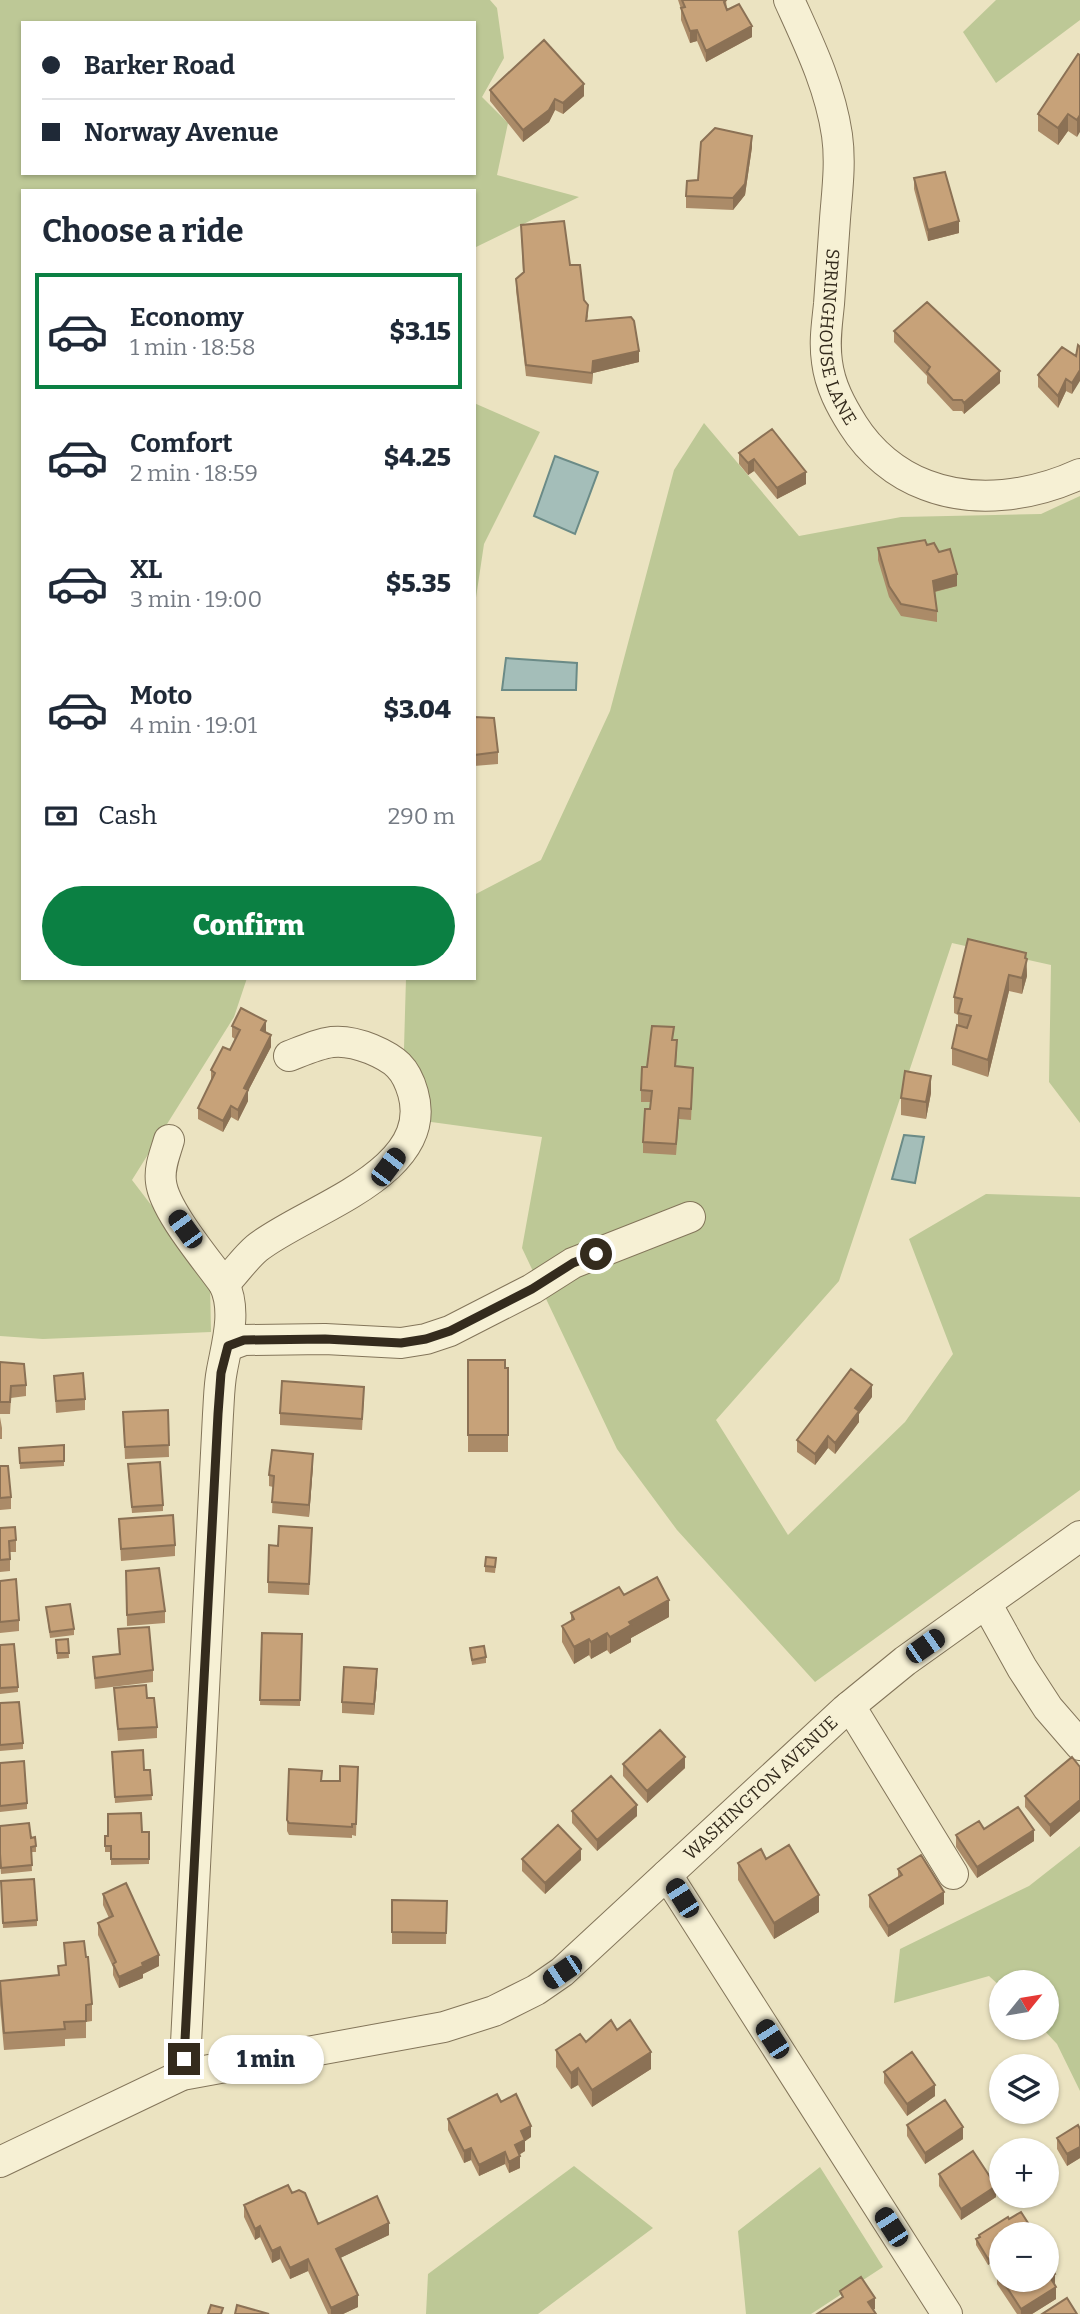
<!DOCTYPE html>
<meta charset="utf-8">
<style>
:root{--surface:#fff;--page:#f6f6f7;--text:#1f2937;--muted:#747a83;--line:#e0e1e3;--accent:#0b8043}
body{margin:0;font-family:Bitter,serif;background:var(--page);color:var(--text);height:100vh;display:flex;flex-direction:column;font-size:26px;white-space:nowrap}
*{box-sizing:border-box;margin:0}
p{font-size:23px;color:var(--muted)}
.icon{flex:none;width:38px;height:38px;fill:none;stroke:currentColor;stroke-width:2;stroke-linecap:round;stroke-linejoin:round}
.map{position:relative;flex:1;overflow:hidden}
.drawer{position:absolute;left:21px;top:189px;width:455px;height:791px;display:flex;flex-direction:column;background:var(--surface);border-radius:0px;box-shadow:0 2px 5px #0004}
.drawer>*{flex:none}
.top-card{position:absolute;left:21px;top:21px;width:455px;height:154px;border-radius:0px;box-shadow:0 2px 5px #0004;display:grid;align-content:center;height:154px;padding:0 21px;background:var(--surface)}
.needle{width:46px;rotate:60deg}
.buttons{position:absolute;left:989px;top:1970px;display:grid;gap:14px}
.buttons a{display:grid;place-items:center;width:70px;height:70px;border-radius:50%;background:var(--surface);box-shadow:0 2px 5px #0004;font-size:35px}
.end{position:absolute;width:32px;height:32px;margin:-16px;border:9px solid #342b1d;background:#fff;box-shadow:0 0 0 4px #fff}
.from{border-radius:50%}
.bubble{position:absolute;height:49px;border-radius:24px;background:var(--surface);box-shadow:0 2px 5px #0004;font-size:23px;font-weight:800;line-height:49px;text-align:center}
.car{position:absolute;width:21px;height:42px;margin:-21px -10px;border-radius:9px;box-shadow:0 0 5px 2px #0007;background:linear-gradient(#222 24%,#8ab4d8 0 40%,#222 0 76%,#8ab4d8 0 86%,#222 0)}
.top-card b{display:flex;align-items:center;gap:24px;height:66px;font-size:26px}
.top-card b+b{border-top:2px solid var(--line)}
.top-card i{width:18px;height:18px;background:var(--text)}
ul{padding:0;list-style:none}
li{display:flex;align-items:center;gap:21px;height:116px;margin:0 14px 10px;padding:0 7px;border:4px solid transparent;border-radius:0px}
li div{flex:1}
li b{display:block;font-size:26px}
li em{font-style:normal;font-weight:800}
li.current{border-color:var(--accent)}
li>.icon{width:63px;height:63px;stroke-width:1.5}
h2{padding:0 21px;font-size:32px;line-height:84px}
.pay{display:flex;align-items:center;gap:18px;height:77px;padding:0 21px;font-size:26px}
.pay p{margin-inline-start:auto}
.action{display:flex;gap:14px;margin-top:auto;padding:14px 21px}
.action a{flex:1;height:80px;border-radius:42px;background:var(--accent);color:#fff;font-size:28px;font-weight:800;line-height:80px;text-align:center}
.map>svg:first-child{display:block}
</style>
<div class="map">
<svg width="1080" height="2314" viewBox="0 0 1080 2314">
<rect width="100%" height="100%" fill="#ebe3c1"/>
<path fill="#bdc896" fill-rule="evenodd" d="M0,0H490L497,8L504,58L482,97L508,123L497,175L579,197L474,248V191H23V978H247L234,1017L132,1180L210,1282L211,1332L43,1339L0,1336ZM23,23H474V173H23Z
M996,0H1080V20L996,83L963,32Z
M474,403L540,432L484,544L474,611Z
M704,423L799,536L901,517L1041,514L1080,496V1123L1049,1082L1051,965L952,943L839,1281L716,1420L788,1535L905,1422L953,1354L909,1239L986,1194L1080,1197V1490L815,1682L677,1530L617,1449L522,1248L542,1137L402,1118L406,978H474V895L541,860L610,711L674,470Z
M1080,1846V2091L1057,2044L1042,2028H1046V1983H1001V1987L989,1976L894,2003L900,1949L1029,1886Z
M574,2166L653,2228L538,2314H426L428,2274Z
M820,2167L883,2267L811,2314H746L738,2231Z"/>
<path fill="#a4beb9" stroke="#6b8b87" stroke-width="2" d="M555,456L598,472L575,534L534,516Z
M506,658L577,663L576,690H502Z
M904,1135L924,1137L915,1183L892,1179Z"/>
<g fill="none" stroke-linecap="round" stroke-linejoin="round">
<defs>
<g id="minor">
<path id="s1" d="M789,0C809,44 830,87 837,135C841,163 837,192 835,219C833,248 831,276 829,304C827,324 824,342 827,362C830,386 841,406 853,425C870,452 896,474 926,485C975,504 1032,496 1080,474"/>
<path d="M169,1140C165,1154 159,1167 161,1182C164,1210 207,1260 224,1284C237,1310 227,1343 222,1370C219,1385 219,1400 218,1414L186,2043L182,2075"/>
<path d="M224,1284C235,1273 245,1258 257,1248C304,1210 436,1174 413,1093C406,1068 395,1059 371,1049C336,1035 322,1043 289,1056"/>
<path d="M228,1346L244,1340L325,1339L401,1343L426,1339L450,1331L532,1289L573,1263L690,1217"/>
<path d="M986,1603L1022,1668L1048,1708L1080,1745"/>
<path d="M850,1706L953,1874"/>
<path d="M667,1875L947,2314"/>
<path id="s2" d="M0,2162L182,2075L444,2027L494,2011L536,1990L562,1972L845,1710L905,1661L1080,1536"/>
</g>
</defs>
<use href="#minor" stroke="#83755a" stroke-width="32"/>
<use href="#minor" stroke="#f6f0d4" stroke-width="30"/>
</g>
<path fill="#ab8b68" d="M678,0H726L727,10L752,37L706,62L697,41L690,43L681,20V9Z
M1080,55L1077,137L1068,131L1058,145L1038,131V114Z
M490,90L584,96L563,114L555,110L549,122L523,142L490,101Z
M752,147L745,195L733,210L686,208V196L698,180Z
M914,178L959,233L928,241L914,189Z
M521,225L570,265L584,300L588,316L587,321L639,362L593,373L592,384L526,376L516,290V279L523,273Z
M894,331L1000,383L964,414L962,411H953L927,383V376L894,342Z
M1076,356L1072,394L1066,391L1058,408L1038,387V375Z
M739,453L806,484L777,499L754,471L748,475L739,464Z
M927,545L957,586L935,592L937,611V622L901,616L889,597L878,560V548Z
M474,717L498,752V764L474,766Z
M1026,959L1027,976L1022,994L1009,991L988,1077L952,1065V1048L958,1025V1015L954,1013V997Z
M232,1026L266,1033L271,1047L248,1091V1101L238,1121L231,1117L223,1132L198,1119V1108L211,1081V1070L230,1050L235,1039L232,1037Z
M673,1040L677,1051L676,1066L693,1079L691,1120L679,1119L676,1155L643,1153V1142L651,1102H641V1090L647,1067Z
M931,1093L926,1119L901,1115V1098Z
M468,1360L508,1368V1452H468Z
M0,1362L26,1385V1396L11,1398L10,1414H0Z
M54,1376L85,1399V1410L56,1413Z
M872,1397L859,1414V1422L835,1454L828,1448L815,1465L797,1452V1440Z
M364,1398L362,1430L280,1425V1413Z
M168,1410L169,1457L125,1459L123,1412Z
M0,1417L2,1428V1439H0Z
M64,1445V1466L20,1469L19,1448Z
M313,1465L309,1517L272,1513L273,1487L269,1486V1475Z
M0,1466L11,1497V1509L0,1510Z
M128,1470L163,1505V1511L132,1513Z
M119,1519L175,1545V1556L121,1561Z
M0,1528L16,1540V1552H10V1571L0,1572Z
M312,1540L309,1595L268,1593V1582Z
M496,1564L495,1573L485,1572V1566Z
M126,1571L165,1611V1623L127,1626Z
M0,1581L19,1620V1631L0,1633Z
M624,1595L669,1617L631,1638V1642L610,1654L607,1650L591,1659L589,1655L574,1664L562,1642V1626L571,1621V1613Z
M46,1607L74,1629V1635L50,1638Z
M118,1629L153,1670V1682L95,1689L93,1657L119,1655Z
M262,1633L302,1634L300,1706L260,1705Z
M68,1639L69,1658L57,1659L56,1640Z
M0,1645L18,1687V1692L0,1694Z
M470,1648L486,1657V1663L472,1665Z
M377,1681L374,1715L342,1713V1702Z
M114,1688L147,1698L157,1727V1738L118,1741Z
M0,1703L23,1743V1749L0,1751Z
M112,1752L144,1770H150L152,1800L115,1803Z
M0,1763L27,1803V1809L0,1812Z
M623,1764L685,1768L647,1803L623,1776Z
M358,1767L356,1836L352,1835V1838L289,1835L287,1831V1820Z
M1080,1767V1811L1050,1837L1025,1807V1796Z
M572,1811L637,1816L597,1851L572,1823Z
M0,1826L31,1838L36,1846V1852H31L32,1871L1,1874L0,1860Z
M149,1832V1864L111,1865V1852H105V1836Z
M956,1835L1034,1841L977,1878L956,1847Z
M522,1859L581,1860L545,1894L522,1871Z
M766,1859L819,1912L774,1939L738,1880V1863Z
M898,1869L944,1904L888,1937L869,1907V1895L898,1878Z
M1,1881L37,1920V1926L3,1928Z
M103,1894L159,1966L143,1974V1978L119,1988L113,1975V1967L98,1935V1923L109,1918L103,1905Z
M392,1900L447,1901L446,1944H392Z
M64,1943L92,2004V2021L86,2022V2038L65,2039V2046L4,2050L0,2005V1981L58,1975V1966H65Z
M617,2030L651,2069L592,2107L578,2085L571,2089L556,2067V2050L586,2042Z
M884,2072L935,2096L907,2116L884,2083Z
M501,2102L531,2137L525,2141V2151L519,2155L520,2168L509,2173L505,2164L479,2176L471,2160L464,2163L448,2130V2119Z
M907,2125L963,2139L925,2164L907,2136Z
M1080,2129V2158L1067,2166L1057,2149V2138Z
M939,2174L996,2197L961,2220L939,2186Z
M292,2193L318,2224L389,2235L340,2258L358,2307L343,2314H328L308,2271L290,2279L280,2259L272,2263L260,2237L255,2240L244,2217V2205Z
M1009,2219L1028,2229L1024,2232L988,2265L976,2245V2239L979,2237V2235Z
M1001,2270V2280H1046L1055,2285L1056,2299L1032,2314H1017L997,2284V2272Z"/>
<path fill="#8b7155" d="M752,26V37L706,62V51Z
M697,30V41L690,43V31Z
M584,84V96L563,114V103Z
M555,99V110L549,122L523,142V130Z
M1068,114V131L1058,145V128Z
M1080,115V132L1077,137V120Z
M752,136V147L745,195L733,210V198Z
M959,221V233L928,241V230Z
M639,351V362L593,373L592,384L593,361Z
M1080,370V381L1072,394V383Z
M1000,371V383L964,414V403Z
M1066,379V391L1058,408V396Z
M754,459V471L748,475V463Z
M806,472V484L777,499V488Z
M957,574V586L933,592V581Z
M1026,953L1027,976L1022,994V978Z
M1009,975V991L988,1077V1060Z
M266,1021V1032L261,1042V1030Z
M271,1035V1047L248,1091V1101L238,1121V1110L244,1088Z
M931,1076V1093L926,1119V1102Z
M231,1106V1117L223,1132V1121Z
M872,1385V1397L859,1414V1422L835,1454V1443L855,1408Z
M828,1436V1448L815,1465V1454Z
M313,1454V1465L309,1517V1505Z
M669,1600V1617L631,1638V1642L610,1654V1637L629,1622Z
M607,1633V1650L591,1659V1642Z
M589,1639V1655L574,1664V1647Z
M377,1669V1681L374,1715V1704Z
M685,1757V1768L647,1803V1791Z
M1080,1800V1811L1050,1837V1825Z
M637,1805V1816L597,1851V1840Z
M1034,1830V1841L977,1878V1867Z
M581,1849V1860L545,1894V1883Z
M944,1892V1904L888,1937V1926Z
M819,1895V1912L774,1939V1923Z
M159,1955V1966L143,1974V1978L119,1988V1977L142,1963Z
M651,2052V2069L592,2107V2090Z
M578,2068V2085L571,2089V2073Z
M935,2085V2096L907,2116V2104Z
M1053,2092V2104L1046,2107V2096Z
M1030,2112H1038L1030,2118Z
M531,2126V2137L525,2141V2151L515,2157V2145L521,2131Z
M963,2127V2139L925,2164V2153Z
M1080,2147V2158L1067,2166V2154Z
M471,2148V2160L464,2163V2151Z
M505,2152V2164L479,2176V2165Z
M520,2156V2168L509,2173V2162Z
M996,2186V2197L961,2220V2209Z
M389,2223V2235L336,2260V2249Z
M1028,2223V2229L1021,2233V2227Z
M260,2226V2237L255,2240V2229Z
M280,2247V2259L272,2263V2251Z
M1001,2251V2257L988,2265V2259Z
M308,2259V2271L290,2279V2268Z
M1055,2274V2285L1050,2277Z
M1056,2287V2299L1032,2314H1021V2309Z
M358,2295V2307L343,2314H331V2308Z
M875,2298V2309L868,2313V2302Z"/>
<path fill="#c7a279" stroke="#8b7155" stroke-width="2" d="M682,0H726L724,2L727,10L739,4L752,26L706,51L697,30L690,31L681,8L685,7Z
M544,40L584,84L563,103L555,99L549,110L523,130L490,90Z
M1078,54L1080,55V115L1077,120L1068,114L1058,128L1038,114Z
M715,128L752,136L745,184L733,198L686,196L687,181L698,180L701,142Z
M945,172L959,221L928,230L914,178Z
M564,221L570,265H580L584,300L588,305L586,321L631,317L634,321L639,351L593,361L592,373L526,365L516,279L524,272L521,225Z
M927,302L1000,371L964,403L962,400H953L927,372L930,367L894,331Z
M1078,345L1080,347V370L1072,383L1066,379L1058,396L1038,375L1062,347L1076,356Z
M772,429L806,472L777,488L754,459L748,463L739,453Z
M925,540L927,545L934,543L939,552L950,549L957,574L933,581L937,611L901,604L889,586L878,548Z
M474,717L494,718L498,752L474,755Z
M968,939L1026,953L1025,958L1027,959L1022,978L1009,975L988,1060L952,1048L957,1025L967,1028L971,1016L958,1013L962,999L954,997Z
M241,1008L266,1021L261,1030L271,1035L244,1088L248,1090L238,1110L231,1106L223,1121L198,1108L215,1073L211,1070L223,1047L230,1050L240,1030L232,1026Z
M652,1026L674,1027L672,1040H677L675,1066L693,1068L691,1109L679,1108L676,1144L643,1142L645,1109H650L652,1091L641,1090L642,1067H647Z
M905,1071L931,1076L926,1102L901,1098Z
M468,1360H505V1368H508V1435H468Z
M0,1362L24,1364L26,1385L11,1386L10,1402H0Z
M851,1369L872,1385L855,1408L859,1411L835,1443L828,1436L815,1454L797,1440Z
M83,1373L85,1399L56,1401L54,1376Z
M282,1381L364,1387L362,1419L280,1413Z
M168,1410L169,1445L125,1447L123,1412Z
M64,1445V1461L20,1463L19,1448Z
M272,1450L313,1454L309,1505L272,1502L274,1476L269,1475Z
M160,1462L163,1505L132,1507L128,1464Z
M0,1466H8L11,1497L0,1498Z
M173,1515L175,1545L121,1549L119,1519Z
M279,1526L312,1528L309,1584L268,1582L269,1545L278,1546Z
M15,1527L16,1540L9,1541L10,1559L0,1560V1528Z
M486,1557L496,1558L495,1567L485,1566Z
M159,1568L165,1611L127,1615L126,1571Z
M657,1577L669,1600L629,1622L631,1625L610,1637L607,1633L591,1642L589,1639L574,1647L562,1626L574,1619L571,1613L619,1587L624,1595Z
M16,1579L19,1620L0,1622V1581Z
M70,1604L74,1629L50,1632L46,1607Z
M149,1627L153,1670L95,1678L93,1657L120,1654L118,1629Z
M262,1633L302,1634L300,1700H260Z
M68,1639L69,1653H57L56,1640Z
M14,1644L18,1687L0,1688V1645Z
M484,1646L486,1657L472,1660L470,1648Z
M344,1667L377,1669L374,1704L342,1702Z
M146,1685L147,1698H154L157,1727L118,1729L114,1688Z
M19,1702L23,1743L0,1745V1703Z
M660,1730L685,1757L647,1791L623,1764Z
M143,1750L144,1770H150L152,1795L115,1797L112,1752Z
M1072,1757L1080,1767V1800L1050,1825L1025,1796Z
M24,1761L27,1803L0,1806V1763Z
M340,1766L358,1767L356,1824H352V1827L289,1823L287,1820L289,1769L322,1771L321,1781H340Z
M611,1776L637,1805L597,1840L572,1811Z
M1018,1807L1034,1830L977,1867L956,1835L979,1821L984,1829Z
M141,1813L142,1832H149V1859H111V1846H105V1836H108V1814Z
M29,1823L31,1838L35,1837L36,1846L31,1847L32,1865L1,1868L0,1854V1826Z
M558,1825L581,1849L545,1883L522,1859Z
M789,1845L819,1895L774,1923L738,1863L761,1849L766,1859Z
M921,1855L944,1892L888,1926L869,1895L902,1875L898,1869Z
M34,1879L37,1920L3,1923L1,1881Z
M126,1883L159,1955L142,1963L143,1966L119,1977L113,1964L116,1962L98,1923L113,1916L103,1894Z
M392,1900L447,1901L446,1933L392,1932Z
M84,1941L86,1957H88L92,2004L86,2005V2021L64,2022L65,2029L4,2033L0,1981L59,1975L58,1966L66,1965L64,1943Z
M611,2020L617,2030L630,2020L651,2052L592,2090L578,2068L571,2073L556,2050L580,2034L586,2042Z
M912,2052L935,2085L907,2104L884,2072Z
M1046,2082L1053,2092L1046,2096Z
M497,2094L501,2102L516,2094L531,2126L521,2131L525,2140L515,2145L520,2156L509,2162L505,2152L479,2165L471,2148L464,2151L448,2119Z
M945,2100L963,2127L925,2153L907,2125Z
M1078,2125L1080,2129V2147L1067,2154L1057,2138Z
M973,2151L996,2186L961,2209L939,2174Z
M288,2185L292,2193L299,2190L305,2193L318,2224L377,2196L389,2223L336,2249L358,2295L331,2308L308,2259L290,2268L280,2247L272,2251L260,2226L255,2229L244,2205Z
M1021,2212L1028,2223L1021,2227L1025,2235H1001V2251L988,2259L976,2239L980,2237L979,2235L1008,2217L1009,2219Z
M1046,2260L1055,2274L1050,2277L1056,2287L1021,2309L1002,2280H1046Z
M1001,2270V2278L997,2272Z
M861,2277L875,2298L868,2302L876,2314H817L843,2297L840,2291Z
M1067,2298L1077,2314H1042Z
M211,2305L223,2308L221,2314H208Z
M237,2305L269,2314H235Z"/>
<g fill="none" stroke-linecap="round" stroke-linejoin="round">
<path stroke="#342b1d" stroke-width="9" d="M184,2059L218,1414L221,1373L228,1346L244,1340L325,1339L401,1343L426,1339L450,1331L532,1289L573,1263L596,1254"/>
</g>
<g text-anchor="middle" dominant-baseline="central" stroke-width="7" stroke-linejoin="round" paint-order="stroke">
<g font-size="18" fill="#342b1d" stroke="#f3edd0">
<text stroke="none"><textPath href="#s1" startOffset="348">SPRINGHOUSE LANE</textPath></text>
<text stroke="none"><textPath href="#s2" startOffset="870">WASHINGTON AVENUE</textPath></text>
</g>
</g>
</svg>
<div class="buttons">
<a><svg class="needle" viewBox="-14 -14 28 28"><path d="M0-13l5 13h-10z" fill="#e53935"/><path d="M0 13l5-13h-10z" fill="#747a83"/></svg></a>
<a><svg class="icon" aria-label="layers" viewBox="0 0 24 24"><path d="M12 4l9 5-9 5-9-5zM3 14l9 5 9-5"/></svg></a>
<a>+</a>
<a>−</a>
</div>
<i class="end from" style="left:596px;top:1254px"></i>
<i class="end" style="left:184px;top:2059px"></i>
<div class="bubble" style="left:208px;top:2035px;width:116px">1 min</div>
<i class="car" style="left:388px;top:1167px;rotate:37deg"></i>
<i class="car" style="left:185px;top:1229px;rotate:324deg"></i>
<i class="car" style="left:925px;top:1646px;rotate:55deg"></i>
<i class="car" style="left:682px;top:1898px;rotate:328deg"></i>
<i class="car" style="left:562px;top:1972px;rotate:236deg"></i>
<i class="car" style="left:772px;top:2039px;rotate:327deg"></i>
<i class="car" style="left:891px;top:2227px;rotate:327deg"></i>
<div class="top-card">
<b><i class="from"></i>Barker Road</b>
<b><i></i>Norway Avenue</b>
</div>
<section class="drawer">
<h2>Choose a ride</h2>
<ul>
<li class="current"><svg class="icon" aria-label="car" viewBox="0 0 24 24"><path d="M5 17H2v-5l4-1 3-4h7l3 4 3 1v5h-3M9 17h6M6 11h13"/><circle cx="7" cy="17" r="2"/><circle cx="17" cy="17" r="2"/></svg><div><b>Economy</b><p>1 min · 18:58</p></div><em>$3.15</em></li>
<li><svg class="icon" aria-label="car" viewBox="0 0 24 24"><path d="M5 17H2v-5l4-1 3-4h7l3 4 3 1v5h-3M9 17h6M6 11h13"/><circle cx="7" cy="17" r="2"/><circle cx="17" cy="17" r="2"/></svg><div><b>Comfort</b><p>2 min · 18:59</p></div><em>$4.25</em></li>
<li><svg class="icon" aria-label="car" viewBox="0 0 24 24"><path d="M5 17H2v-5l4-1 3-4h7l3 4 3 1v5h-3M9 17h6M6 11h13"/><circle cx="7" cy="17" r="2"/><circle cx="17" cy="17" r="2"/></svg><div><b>XL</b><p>3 min · 19:00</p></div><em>$5.35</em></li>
<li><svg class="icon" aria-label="car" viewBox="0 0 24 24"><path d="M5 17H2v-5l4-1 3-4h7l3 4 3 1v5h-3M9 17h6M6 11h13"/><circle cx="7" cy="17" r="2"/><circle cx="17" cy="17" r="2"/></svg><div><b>Moto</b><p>4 min · 19:01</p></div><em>$3.04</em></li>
</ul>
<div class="pay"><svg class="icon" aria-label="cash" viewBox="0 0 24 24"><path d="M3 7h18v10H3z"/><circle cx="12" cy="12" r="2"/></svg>Cash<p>290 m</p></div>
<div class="action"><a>Confirm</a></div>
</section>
</div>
